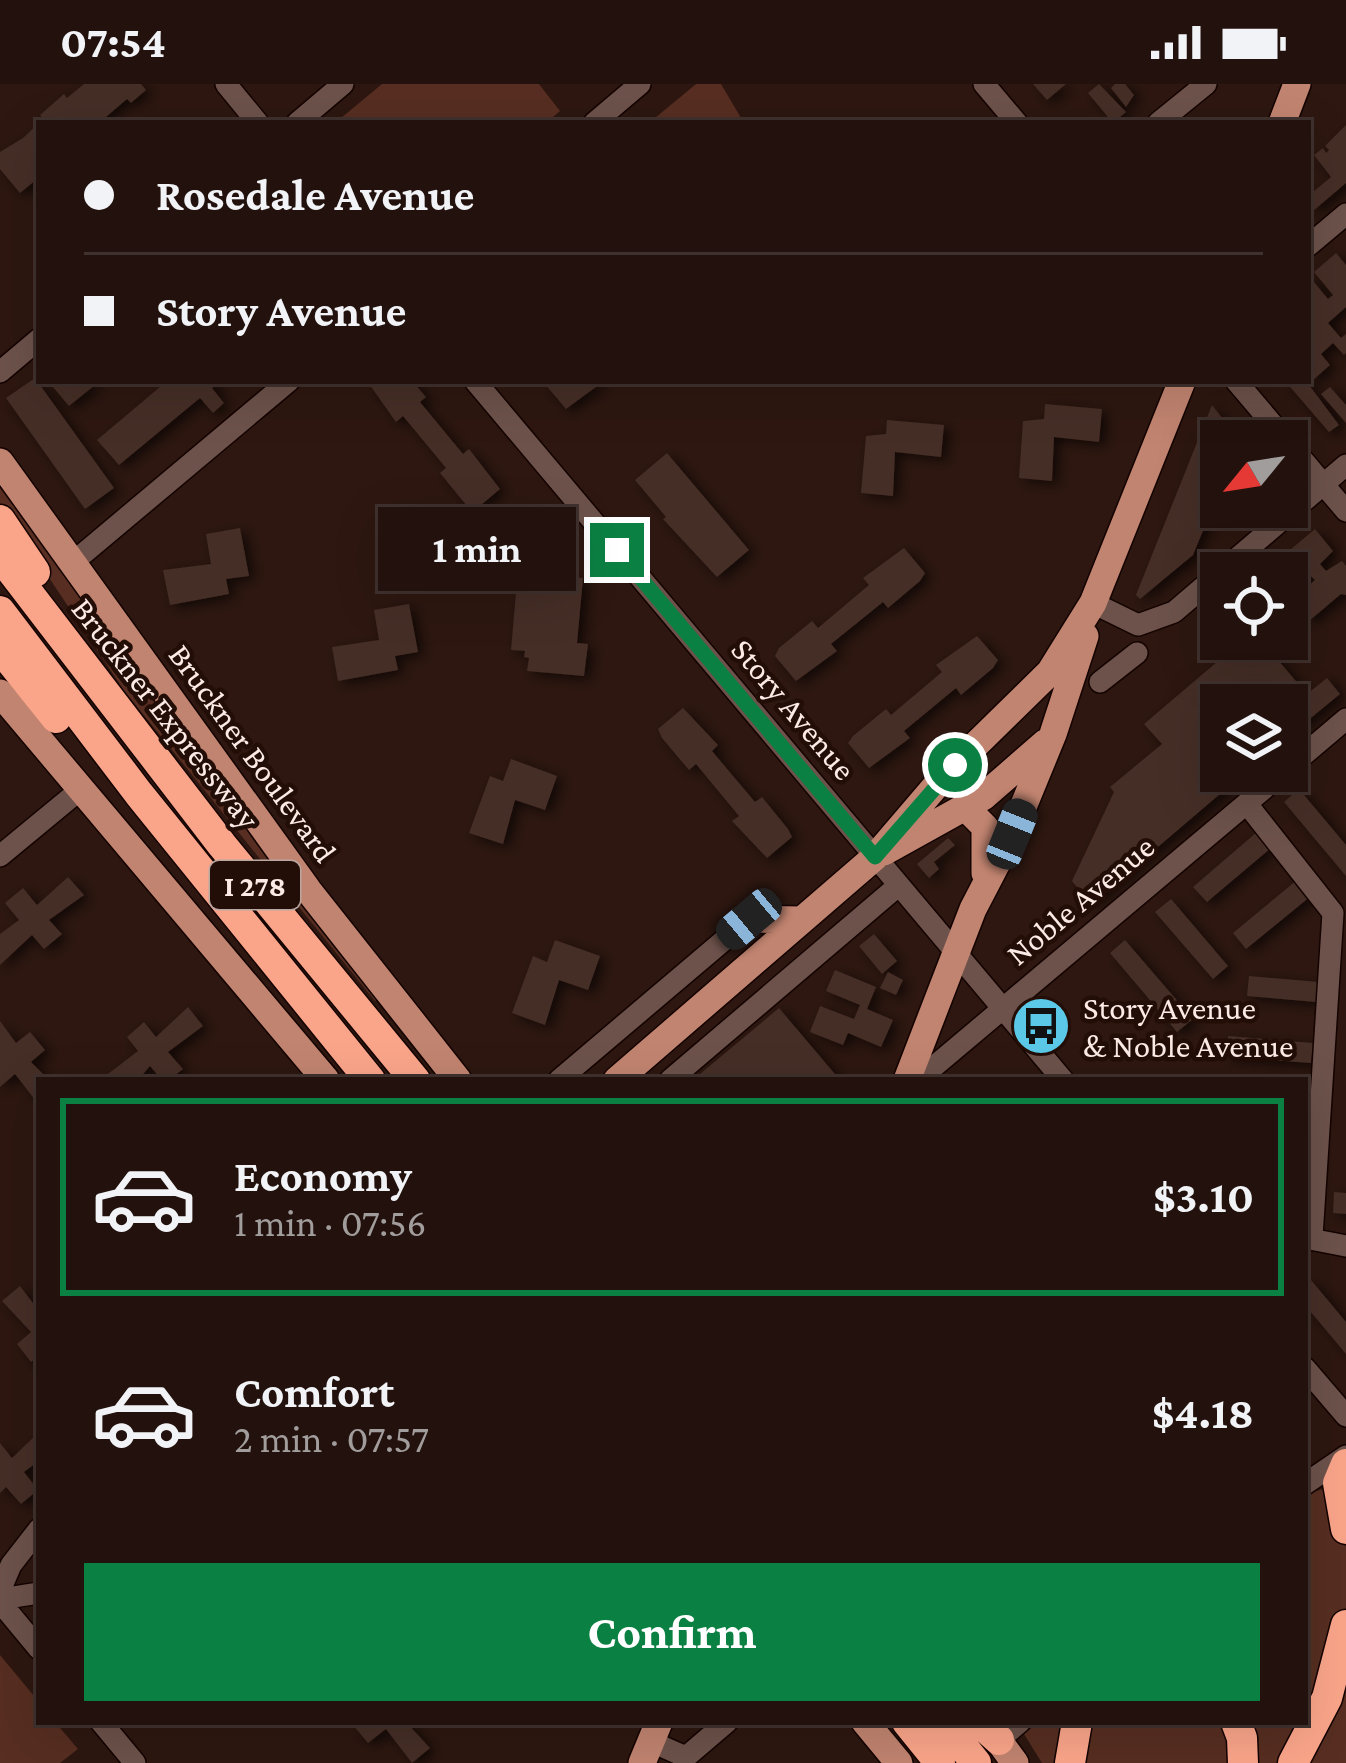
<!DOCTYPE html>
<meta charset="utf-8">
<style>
:root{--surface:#22110c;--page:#2a1a15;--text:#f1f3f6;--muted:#a29d9d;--line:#3f312d;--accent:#0b8043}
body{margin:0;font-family:"Crimson Pro",serif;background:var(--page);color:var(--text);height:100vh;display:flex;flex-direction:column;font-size:45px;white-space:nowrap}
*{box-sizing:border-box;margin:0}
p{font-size:39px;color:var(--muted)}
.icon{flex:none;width:66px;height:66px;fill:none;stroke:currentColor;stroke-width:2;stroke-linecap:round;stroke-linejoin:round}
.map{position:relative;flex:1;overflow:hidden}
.panel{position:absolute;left:36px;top:993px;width:1272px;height:648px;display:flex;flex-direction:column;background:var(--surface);border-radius:0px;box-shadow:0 12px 48px #0002,0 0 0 3px var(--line)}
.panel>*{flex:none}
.top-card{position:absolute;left:36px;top:36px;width:1275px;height:264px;border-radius:0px;box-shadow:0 12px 48px #0002,0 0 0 3px var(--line);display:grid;align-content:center;height:264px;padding:0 48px;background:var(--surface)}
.needle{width:78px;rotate:240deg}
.buttons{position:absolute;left:1200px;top:336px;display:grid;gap:24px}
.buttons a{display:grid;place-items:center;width:108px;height:108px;border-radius:0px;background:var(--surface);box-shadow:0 12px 48px #0002,0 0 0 3px var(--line);font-size:60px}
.end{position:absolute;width:54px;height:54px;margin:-27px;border:15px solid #0b8043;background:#fff;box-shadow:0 0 0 6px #fff}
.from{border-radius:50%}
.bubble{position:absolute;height:84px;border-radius:0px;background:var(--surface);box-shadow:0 12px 48px #0002,0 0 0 3px var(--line);font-size:39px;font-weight:700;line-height:84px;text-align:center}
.car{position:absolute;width:36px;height:72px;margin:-36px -18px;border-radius:15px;box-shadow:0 0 9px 3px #0007;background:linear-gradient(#222 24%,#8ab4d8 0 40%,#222 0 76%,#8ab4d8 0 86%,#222 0)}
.top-card b{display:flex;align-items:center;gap:42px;height:114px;font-size:45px}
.top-card b+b{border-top:3px solid var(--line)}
.top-card i{width:30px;height:30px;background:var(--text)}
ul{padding:21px 0 0;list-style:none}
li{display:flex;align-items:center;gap:36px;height:198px;margin:0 24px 18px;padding:0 24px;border:6px solid transparent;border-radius:0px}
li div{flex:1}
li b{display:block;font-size:45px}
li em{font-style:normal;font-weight:700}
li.on{border-color:var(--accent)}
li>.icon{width:108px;height:108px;stroke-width:1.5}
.primary-button{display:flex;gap:24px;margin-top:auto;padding:24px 48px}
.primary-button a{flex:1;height:138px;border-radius:0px;background:var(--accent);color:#fff;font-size:48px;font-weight:700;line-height:138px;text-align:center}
.status{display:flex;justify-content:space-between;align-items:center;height:84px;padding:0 60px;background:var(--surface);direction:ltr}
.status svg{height:33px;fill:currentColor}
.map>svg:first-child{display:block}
</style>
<div class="status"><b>07:54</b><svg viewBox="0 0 49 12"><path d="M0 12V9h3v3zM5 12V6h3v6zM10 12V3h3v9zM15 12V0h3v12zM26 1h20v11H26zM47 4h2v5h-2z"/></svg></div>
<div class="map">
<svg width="1346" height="1679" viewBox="0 0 1346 1679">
<defs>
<filter id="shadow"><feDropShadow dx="6" dy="4" stdDeviation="6" flood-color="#0009"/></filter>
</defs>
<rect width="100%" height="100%" fill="#2d1710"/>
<path fill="#572e21" d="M382,0H539L560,27L546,39H335Z
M696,0H721L744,39H649Z
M0,397L379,914L375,917L125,608L0,420Z
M1346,1399V1679H1042L1024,1650L1038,1638H1305V1414L1316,1407Z
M0,1571L39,1618V1638H55L78,1665L60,1679H0Z"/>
<path fill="#452d26" filter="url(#shadow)" d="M84,0H141L146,6L131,19L127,15L99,39H39V87L33,92L36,96L20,109L0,85V68L23,54L43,35L40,31L64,10L67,14Z
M1033,0H1066L1047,16Z
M1099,0L1126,28L1113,39L1088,9Z
M1115,0H1125L1134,11L1126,23L1111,4Z
M1346,41V99L1313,127L1308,112L1331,93L1314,71L1323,64L1326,69L1329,66L1325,62Z
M1336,169L1346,181V223L1328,239L1341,254L1346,250V269L1344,271L1333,259L1321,270L1330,281L1312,297L1308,292V191L1328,215L1333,211L1314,188Z
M35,294L114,404L85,425L6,314Z
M48,297H100L69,322Z
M167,297H220L212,304L224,319L213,329L200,314L119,381L97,356Z
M367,297H412L426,313L420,318L463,370L469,365L500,405L474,427L467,422L440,389L446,384L403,332L396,338Z
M549,297H604L566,325L545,300Z
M1285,297H1306L1339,341L1329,348Z
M1330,303L1346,321V339L1321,310Z
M1045,320L1102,325L1099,358L1054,353L1052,397L1019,394L1023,337L1044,335Z
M1212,321L1240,357H1221V411L1219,408L1193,471L1140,515L1136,511Z
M887,336L944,341L941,373L895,368L893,412L861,409L866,352L886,350Z
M667,369L749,466L717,493L663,435L666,433L635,396Z
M240,444L249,492L226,495L229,510L170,521L163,486L211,480L206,450Z
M1315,445L1333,467L1320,480L1326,487L1342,477L1346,482V511L1341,510L1309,537L1292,516L1315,496L1313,494L1308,490L1287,508V489L1266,486Z
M904,464L925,489L920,497L888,524L883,518L831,560L837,567L796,597L775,572L779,564L812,537L818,544L869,501L863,494Z
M527,489L583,494L577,559L588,560L584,592L527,587L529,574L524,573L525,567L511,566L516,509L525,510Z
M409,520L418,568L395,572L398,586L338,597L332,563L379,556L374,526Z
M977,552L998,576L993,584L961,611L956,604L904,647L910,654L869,684L848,659L853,652L886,625L891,631L942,588L936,581Z
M1244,555H1260L1307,610L1327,594L1340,610L1289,652L1287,621H1221V687H1247L1091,820L1072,797L1114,708L1110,703L1162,660L1144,640Z
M683,624L718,661L712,667L755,718L762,713L788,745L792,753L767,774L732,737L739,732L696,680L689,686L662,654L658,645Z
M511,675L557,692L545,726L515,716L503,760L469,749L490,692L503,697Z
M1299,705L1346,761V792L1284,718Z
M1257,748L1271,764L1207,818L1193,803Z
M948,754L955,761L934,778L939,785L929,794L917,780Z
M68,793L84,811L49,836L62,850L44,865L32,851L0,881V850L19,836L5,819L23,804L37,821Z
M1297,796L1311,812L1246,865L1233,849Z
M1171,815L1228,882L1213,895L1155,828Z
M874,850L897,877L882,890L859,862Z
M555,856L600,872L588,906L559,896L545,941L512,929L533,872L547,878Z
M1125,856L1193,935L1177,948L1110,869Z
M835,886L876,903L867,925L893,936L881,963L848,949L843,961L810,948L820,922L854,935L860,921L826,907Z
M888,888L903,896L896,911L880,904Z
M1249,892L1318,898L1316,918L1247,912Z
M188,923L203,942L168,968L183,985L169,996H162L150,982L138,996H107L104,993L138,967L127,953L144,938L156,953Z
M779,924L840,996H693L706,985Z
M0,937L16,959L30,948L45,966L31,978L49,996H39V1021L15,990L0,1003Z
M1228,952L1313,959L1311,979L1227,973Z
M1334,1108L1346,1109V1130L1333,1129Z
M1311,1196L1346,1238V1270L1305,1221V1202Z
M20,1202L39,1227V1272L31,1278L17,1260L31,1248L2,1217Z
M39,1348V1384L36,1379L24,1388L38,1406L21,1420L6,1403L0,1409V1359L12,1374Z
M357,1638H406L430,1664L412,1679L386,1645L368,1659L353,1641Z"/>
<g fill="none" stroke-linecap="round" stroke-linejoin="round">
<defs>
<path id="minor" d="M226,0L258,39
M984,0L1017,39
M297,39L343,0
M594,39L640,0
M1158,39L1206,0
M1308,162L1346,130
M0,288L39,255
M475,297L1063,996
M1236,297L1346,427
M71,480L289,297
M1093,519L1138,541L1174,528L1346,381
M1100,598L1137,569
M1287,685L1346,635
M1247,720L1333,829L1312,1153
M0,772L81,705
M559,996L749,835
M670,996L899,801
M918,996L1285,687
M1305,1154L1346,1162
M1305,1284L1346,1332
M1305,1400L1346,1372
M0,1507L11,1481L39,1445
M0,1515L39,1509
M0,1518L39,1565
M101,1638L135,1679
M999,1656L1020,1638
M652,1658L686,1673L727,1638"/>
<path id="major" d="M1282,39L1297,0
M0,378L308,806L458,996
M0,609L326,996
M966,724L985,743V789
M884,768L983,713L1045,659
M749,835L800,836
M617,996L875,773L946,690L1050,588L1093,519L1182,297
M907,996L973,825L1012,750L1053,650L1085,552
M865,1638L899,1679
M986,1639L1015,1679
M642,1679L659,1638"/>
<path id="highway" d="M0,436L35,488
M0,472L222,761L415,996
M0,527L139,710L370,996
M0,564L56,634
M1346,1380L1338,1399L1346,1445
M907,1638L940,1679
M943,1638L976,1679
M979,1638L999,1656
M1236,1638L1242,1654L1243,1679
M1070,1679L1077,1638
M1293,1679L1327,1614L1346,1541"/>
</defs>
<use href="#minor" stroke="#140301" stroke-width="24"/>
<use href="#major" stroke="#140301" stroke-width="30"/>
<use href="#highway" stroke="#140301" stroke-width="33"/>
<use href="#minor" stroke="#6c524a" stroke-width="21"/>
<use href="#major" stroke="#c18470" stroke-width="27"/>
<use href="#highway" stroke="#faa58a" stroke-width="30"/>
</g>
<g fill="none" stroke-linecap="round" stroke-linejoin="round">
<path stroke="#0b8043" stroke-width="15" d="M617,466L875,773L955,681"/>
</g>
<defs>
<symbol id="bus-disc" viewBox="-11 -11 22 22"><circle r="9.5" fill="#5ac8e6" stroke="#230e07"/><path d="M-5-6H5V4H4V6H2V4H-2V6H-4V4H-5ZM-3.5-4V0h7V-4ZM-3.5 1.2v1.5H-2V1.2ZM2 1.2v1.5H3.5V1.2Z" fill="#111"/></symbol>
</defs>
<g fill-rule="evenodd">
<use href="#bus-disc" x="1008" y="909" width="66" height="66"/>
</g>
<g text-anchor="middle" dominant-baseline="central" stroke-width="9" stroke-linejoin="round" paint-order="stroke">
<rect fill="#230e07" stroke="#baa8a2" stroke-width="3" x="210" y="777" width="90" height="48" rx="9"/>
<g font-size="30" font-weight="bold" fill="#fbeae5">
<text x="255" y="801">I 278</text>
</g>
<g font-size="33" fill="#fbeae5" stroke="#230e07">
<text transform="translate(794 625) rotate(50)">Story Avenue</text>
<text transform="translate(166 629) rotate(52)">Bruckner Expressway</text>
<text transform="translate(253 669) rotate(54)">Bruckner Boulevard</text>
<text transform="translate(1080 816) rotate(-40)">Noble Avenue</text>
</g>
<g font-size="33" fill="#fbeae5" stroke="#230e07" text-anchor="start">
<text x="1083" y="923">Story Avenue<tspan x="1083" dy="38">&amp; Noble Avenue</tspan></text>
</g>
</g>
</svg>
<div class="buttons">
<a><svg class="needle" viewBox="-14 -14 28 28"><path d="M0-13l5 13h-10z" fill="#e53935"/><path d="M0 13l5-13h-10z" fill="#a29d9d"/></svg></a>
<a><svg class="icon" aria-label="locate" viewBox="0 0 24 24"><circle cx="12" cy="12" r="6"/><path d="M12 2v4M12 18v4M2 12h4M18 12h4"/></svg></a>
<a><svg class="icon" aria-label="layers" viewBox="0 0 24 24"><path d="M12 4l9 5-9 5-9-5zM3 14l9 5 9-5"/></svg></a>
</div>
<i class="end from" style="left:955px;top:681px"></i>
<i class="end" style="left:617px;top:466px"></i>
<div class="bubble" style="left:378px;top:423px;width:198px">1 min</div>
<i class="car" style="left:1012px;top:750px;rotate:22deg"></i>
<i class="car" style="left:749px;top:835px;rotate:230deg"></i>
<div class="top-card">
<b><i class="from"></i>Rosedale Avenue</b>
<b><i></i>Story Avenue</b>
</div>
<section class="panel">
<ul>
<li class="on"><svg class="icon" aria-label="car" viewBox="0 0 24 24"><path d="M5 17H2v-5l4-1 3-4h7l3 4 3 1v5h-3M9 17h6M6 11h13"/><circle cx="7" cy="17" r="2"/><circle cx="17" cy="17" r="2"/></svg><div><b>Economy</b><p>1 min · 07:56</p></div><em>$3.10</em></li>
<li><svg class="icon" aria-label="car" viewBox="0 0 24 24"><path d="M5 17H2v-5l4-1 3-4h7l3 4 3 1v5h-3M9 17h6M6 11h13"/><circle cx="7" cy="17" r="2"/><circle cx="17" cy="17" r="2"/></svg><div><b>Comfort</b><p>2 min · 07:57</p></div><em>$4.18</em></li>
</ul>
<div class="primary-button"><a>Confirm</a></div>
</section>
</div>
